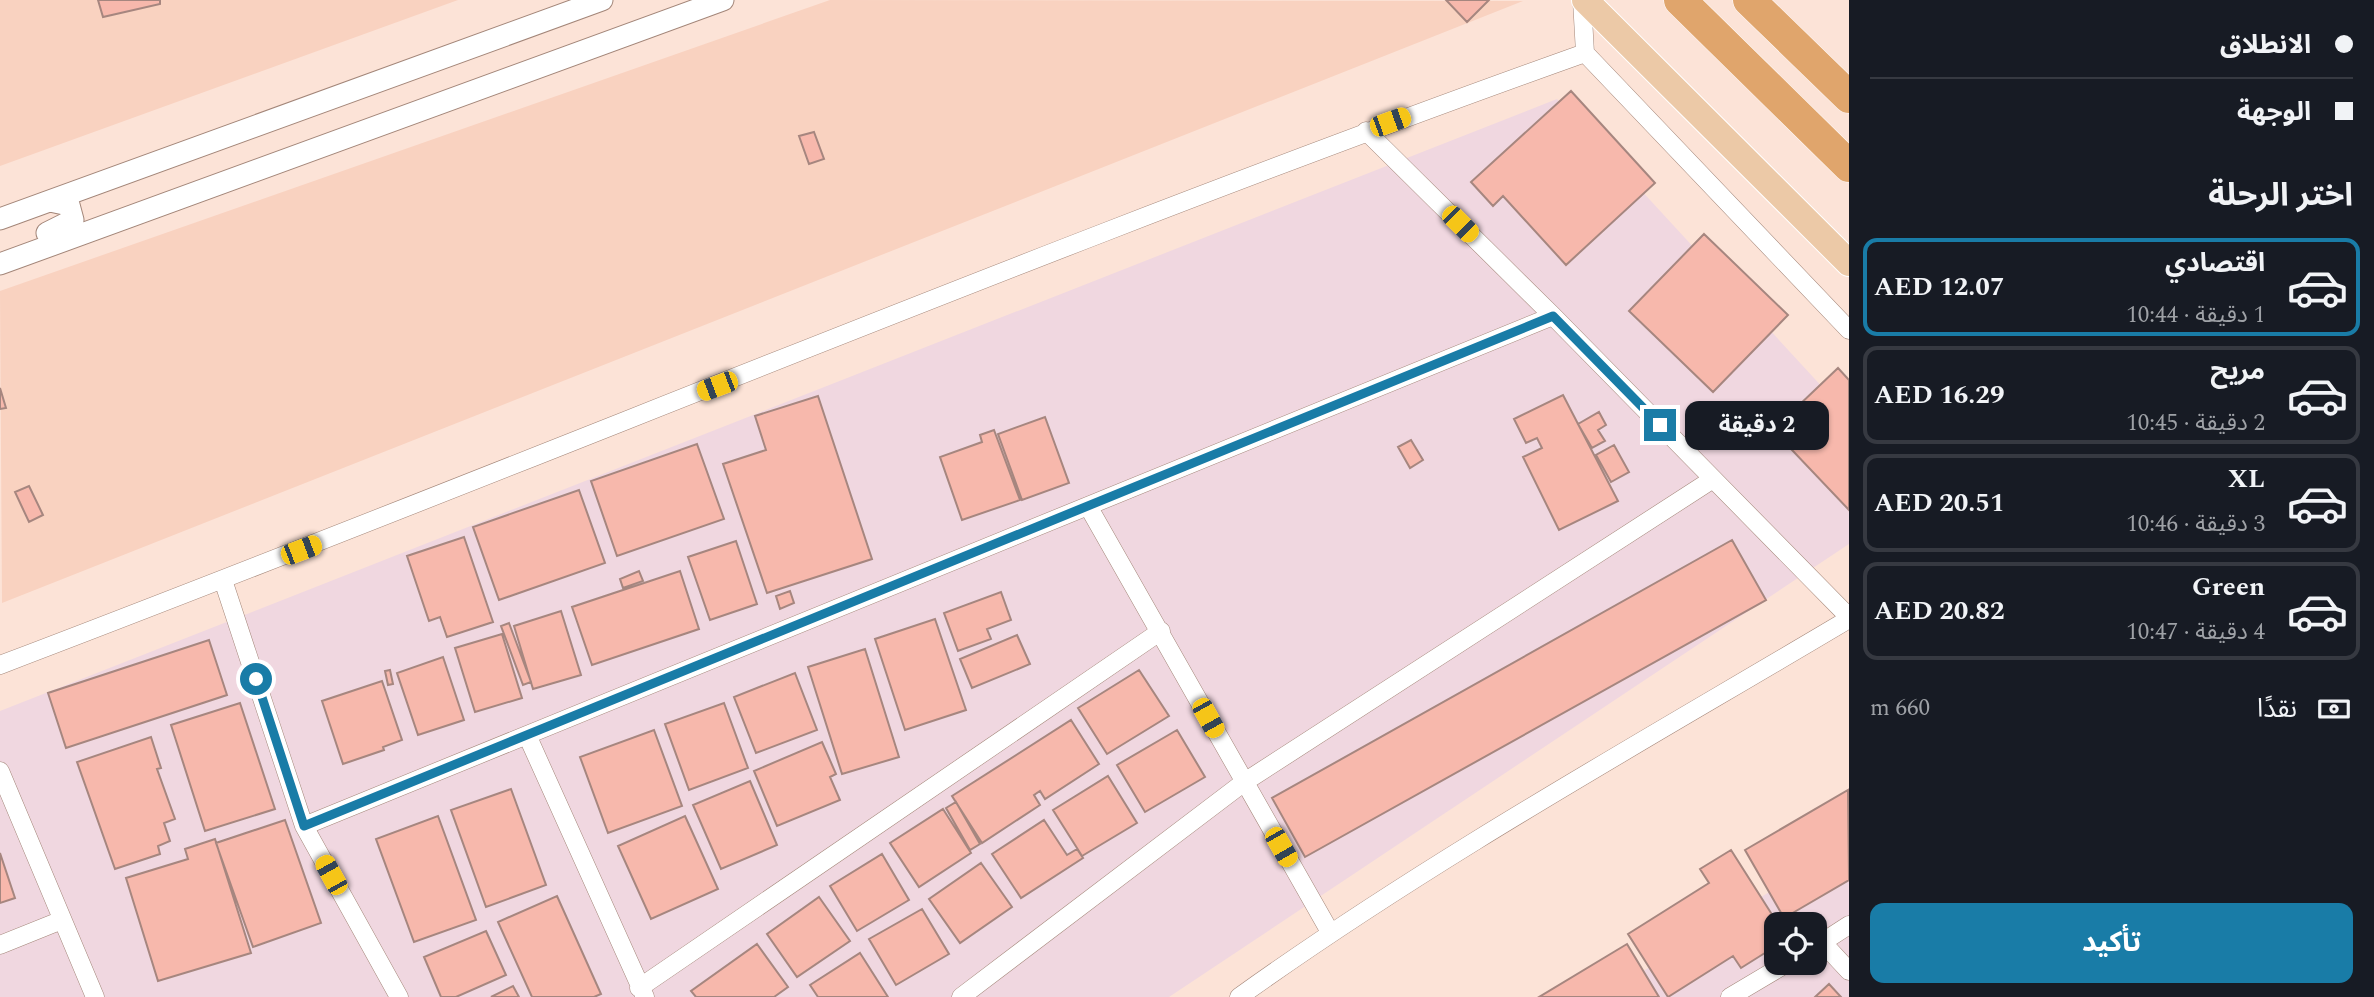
<!DOCTYPE html>
<html lang="ar">
<meta charset="utf-8">
<style>
:root{--surface:#171b24;--page:#20242c;--text:#f1f3f6;--muted:#9ea1a6;--line:#363941;--accent:#197ca7}
body{margin:0;font-family:Spectral,"Noto Sans Arabic",serif;background:var(--page);color:var(--text);direction:rtl;height:100vh;display:flex;flex-direction:column;font-size:26px;white-space:nowrap}
*{box-sizing:border-box;margin:0}
p{font-size:23px;color:var(--muted)}
.icon{flex:none;width:38px;height:38px;fill:none;stroke:currentColor;stroke-width:2;stroke-linecap:round;stroke-linejoin:round}
.map{position:relative;flex:1;overflow:hidden;direction:ltr}
.panel{display:flex;flex-direction:column;background:var(--surface);width:525px}
.panel>*{flex:none}
.top-card{display:grid;align-content:center;height:154px;padding:0 21px;background:var(--surface)}
.fabs{position:absolute;left:1764px;top:912px;display:grid;gap:14px}
.fabs a{display:grid;place-items:center;width:63px;height:63px;border-radius:14px;background:var(--surface);box-shadow:0 2px 5px #0004;font-size:35px}
.end{position:absolute;width:32px;height:32px;margin:-16px;border:9px solid #197ca7;background:#fff;box-shadow:0 0 0 4px #fff}
.from{border-radius:50%}
.bubble{position:absolute;height:49px;border-radius:14px;background:var(--surface);box-shadow:0 2px 5px #0004;font-size:23px;font-weight:700;line-height:49px;text-align:center;direction:rtl}
.car{position:absolute;width:21px;height:42px;margin:-21px -10px;border-radius:9px;box-shadow:0 0 5px 2px #0007;background:linear-gradient(#f5c518 24%,#345 0 40%,#f5c518 0 76%,#345 0 86%,#f5c518 0)}
.top-card b{display:flex;align-items:center;gap:24px;height:66px;font-size:26px}
.top-card b+b{border-top:2px solid var(--line)}
.top-card i{width:18px;height:18px;background:var(--text)}
ul{padding:0;list-style:none}
li{display:flex;align-items:center;gap:21px;height:98px;margin:0 14px 10px;padding:0 7px;border:4px solid var(--line);border-radius:14px}
li div{flex:1}
li b{display:block;font-size:26px}
li em{font-style:normal;font-weight:700}
li.selected{border-color:var(--accent)}
li>.icon{width:63px;height:63px;stroke-width:1.5}
h2{padding:0 21px;font-size:32px;line-height:84px}
.pay{display:flex;align-items:center;gap:18px;height:77px;padding:0 21px;font-size:26px}
.pay p{margin-inline-start:auto}
.action{display:flex;gap:14px;margin-top:auto;padding:14px 21px}
.action a{flex:1;height:80px;border-radius:14px;background:var(--accent);color:#fff;font-size:28px;font-weight:700;line-height:80px;text-align:center}
main{display:flex;flex:1;min-height:0}
.map>svg:first-child{display:block}
</style>
<main>
<section class="panel">
<div class="top-card">
<b><i class="from"></i>الانطلاق</b>
<b><i></i>الوجهة</b>
</div>
<h2>اختر الرحلة</h2>
<ul>
<li class="selected"><svg class="icon" aria-label="car" viewBox="0 0 24 24"><path d="M5 17H2v-5l4-1 3-4h7l3 4 3 1v5h-3M9 17h6M6 11h13"/><circle cx="7" cy="17" r="2"/><circle cx="17" cy="17" r="2"/></svg><div><b>اقتصادي</b><p>1 دقيقة · 10:44</p></div><em>AED 12.07</em></li>
<li><svg class="icon" aria-label="car" viewBox="0 0 24 24"><path d="M5 17H2v-5l4-1 3-4h7l3 4 3 1v5h-3M9 17h6M6 11h13"/><circle cx="7" cy="17" r="2"/><circle cx="17" cy="17" r="2"/></svg><div><b>مريح</b><p>2 دقيقة · 10:45</p></div><em>AED 16.29</em></li>
<li><svg class="icon" aria-label="car" viewBox="0 0 24 24"><path d="M5 17H2v-5l4-1 3-4h7l3 4 3 1v5h-3M9 17h6M6 11h13"/><circle cx="7" cy="17" r="2"/><circle cx="17" cy="17" r="2"/></svg><div><b>XL</b><p>3 دقيقة · 10:46</p></div><em>AED 20.51</em></li>
<li><svg class="icon" aria-label="car" viewBox="0 0 24 24"><path d="M5 17H2v-5l4-1 3-4h7l3 4 3 1v5h-3M9 17h6M6 11h13"/><circle cx="7" cy="17" r="2"/><circle cx="17" cy="17" r="2"/></svg><div><b>Green</b><p>4 دقيقة · 10:47</p></div><em>AED 20.82</em></li>
</ul>
<div class="pay"><svg class="icon" aria-label="cash" viewBox="0 0 24 24"><path d="M3 7h18v10H3z"/><circle cx="12" cy="12" r="2"/></svg>نقدًا<p>660 m</p></div>
<div class="action"><a>تأكيد</a></div>
</section>
<div class="map">
<svg width="1849" height="997" viewBox="0 0 1849 997">
<rect width="100%" height="100%" fill="#fce3d7"/>
<path fill="#f0d7e0" fill-rule="evenodd" d="M1557,99L1849,416V544L1169,997H0V711Z
M1849,842V997H1602ZM1776,924H1815V962H1776Z"/>
<path fill="#f9d2c0" d="M0,0H458L0,166Z
M830,0L1523,1L2,603L0,291Z"/>
<path fill="#f7b8ac" stroke="#a6867f" stroke-width="2" d="M98,0H160V4L103,17Z
M1446,0H1489L1467,22Z
M1571,91L1655,183L1566,265L1503,196L1493,206L1471,182Z
M814,132L824,159L809,164L799,136Z
M1704,234L1788,315L1713,392L1629,311Z
M1838,368L1849,380V510L1773,430Z
M0,388L6,408L0,409Z
M1563,395L1618,501L1559,530L1523,457L1542,448L1537,438L1526,443L1514,419Z
M818,396L872,559L767,593L723,464L766,450L755,416Z
M1599,412L1606,425L1598,430L1605,441L1592,448L1578,424Z
M1045,417L1069,483L1022,500L998,434Z
M994,430L1020,500L962,520L940,457L982,442L980,435Z
M1411,440L1423,460L1410,468L1398,447Z
M697,444L724,519L617,556L591,481Z
M1614,445L1629,472L1611,482L1596,455Z
M29,486L43,515L29,522L15,492Z
M579,490L605,563L499,600L473,527Z
M464,537L493,622L447,637L440,617L429,621L407,556Z
M1732,540L1766,600L1305,857L1272,798Z
M736,541L757,604L710,620L688,557Z
M639,571L643,581L623,588L620,579Z
M680,571L699,629L592,665L572,607Z
M790,591L794,603L780,609L776,596Z
M1001,592L1011,620L987,629L991,639L958,651L944,613Z
M561,611L581,675L533,689L514,626Z
M935,619L966,710L905,730L875,639Z
M509,623L531,682L523,685L501,626Z
M502,634L522,698L475,712L455,648Z
M1017,635L1030,664L972,688L960,659Z
M209,640L227,695L66,748L48,693Z
M865,649L899,757L842,774L808,667Z
M443,657L464,720L418,735L397,673Z
M390,670L393,684L388,685L385,671Z
M1139,670L1169,716L1107,754L1078,708Z
M795,673L817,730L756,753L734,697Z
M382,681L402,740L383,747L384,750L343,764L322,701Z
M240,703L275,809L205,831L171,725Z
M724,703L748,768L689,790L665,724Z
M1071,720L1099,764L1045,799L1040,791L1034,795L1040,805L982,843L952,796Z
M654,730L682,806L608,833L580,757Z
M1177,730L1205,777L1145,812L1117,765Z
M151,737L161,768L157,769L175,819L164,823L170,841L158,846L160,854L115,869L77,762Z
M822,742L836,774L830,777L840,800L777,826L754,771Z
M1108,776L1137,823L1082,856L1053,810Z
M750,781L777,845L721,869L693,805Z
M511,789L546,885L486,907L451,810Z
M1848,790L1849,880L1784,918L1745,850Z
M956,802L980,844L970,850L946,808Z
M943,809L971,853L919,887L890,843Z
M438,816L476,920L414,942L376,839Z
M685,816L718,889L651,919L618,846Z
M285,820L321,923L253,947L216,843Z
M1044,820L1067,855L1077,849L1083,858L1021,898L992,854Z
M215,839L251,953L158,981L126,878L188,859L185,849Z
M1731,850L1778,924L1776,946L1741,968L1733,956L1668,997L1628,934L1709,883L1700,869Z
M0,853L15,898L0,903Z
M882,854L909,900L857,931L830,886Z
M981,863L1012,907L960,943L929,899Z
M557,896L601,994L594,997H532L498,922Z
M819,897L850,941L797,977L767,934Z
M922,909L949,954L896,985L869,939Z
M486,931L506,975L456,997H441L424,957Z
M757,944L788,987L774,997H696L691,991Z
M1627,944L1659,997H1539Z
M860,953L888,997H818L810,985Z
M1829,984L1841,997H1815Z
M513,986L519,997H491Z"/>
<g fill="none" stroke-linecap="round" stroke-linejoin="round">
<defs>
<path id="minor" d="M1582,0L1585,53
M1366,131L1553,316L1849,617
M1088,506L1330,932
M223,580L304,826L399,997
M0,665C530,464 1052,243 1585,53L1849,330
M527,735L645,997
M0,771L95,997
M304,826L1553,316
M1822,942L1849,971
M0,945L62,920
M1815,947L1849,925
M639,988L1161,631
M961,997L1243,783L1713,479
M1239,997C1433,858 1644,741 1849,619
M1730,997L1789,962"/>
<path id="tertiary" d="M0,219L602,0
M47,233L73,220L69,205L50,201
M0,264L723,0"/>
<path id="primary" d="M1585,0L1849,263"/>
<path id="motorway" d="M1680,0L1849,166
M1749,0L1849,97"/>
</defs>
<use href="#minor" stroke="#a38679" stroke-width="19"/>
<use href="#tertiary" stroke="#a38679" stroke-width="23"/>
<use href="#primary" stroke="#fff" stroke-width="28"/>
<use href="#motorway" stroke="#fff" stroke-width="33"/>
<use href="#minor" stroke="#fff" stroke-width="18"/>
<use href="#tertiary" stroke="#fff" stroke-width="21"/>
<use href="#primary" stroke="#ecc9a7" stroke-width="26"/>
<use href="#motorway" stroke="#e0a56c" stroke-width="32"/>
</g>
<g fill="none" stroke-linecap="round" stroke-linejoin="round">
<path stroke="#197ca7" stroke-width="9" d="M256,679L304,826L1553,316L1660,425"/>
</g>
</svg>
<div class="fabs">
<a><svg class="icon" aria-label="locate" viewBox="0 0 24 24"><circle cx="12" cy="12" r="6"/><path d="M12 2v4M12 18v4M2 12h4M18 12h4"/></svg></a>
</div>
<i class="end from" style="left:256px;top:679px"></i>
<i class="end" style="left:1660px;top:425px"></i>
<div class="bubble" style="left:1685px;top:401px;width:144px">2 دقيقة</div>
<i class="car" style="left:1390px;top:122px;rotate:70deg"></i>
<i class="car" style="left:1460px;top:224px;rotate:135deg"></i>
<i class="car" style="left:717px;top:386px;rotate:249deg"></i>
<i class="car" style="left:301px;top:550px;rotate:69deg"></i>
<i class="car" style="left:1208px;top:718px;rotate:151deg"></i>
<i class="car" style="left:1281px;top:847px;rotate:150deg"></i>
<i class="car" style="left:331px;top:875px;rotate:331deg"></i>
</div>
</main>
